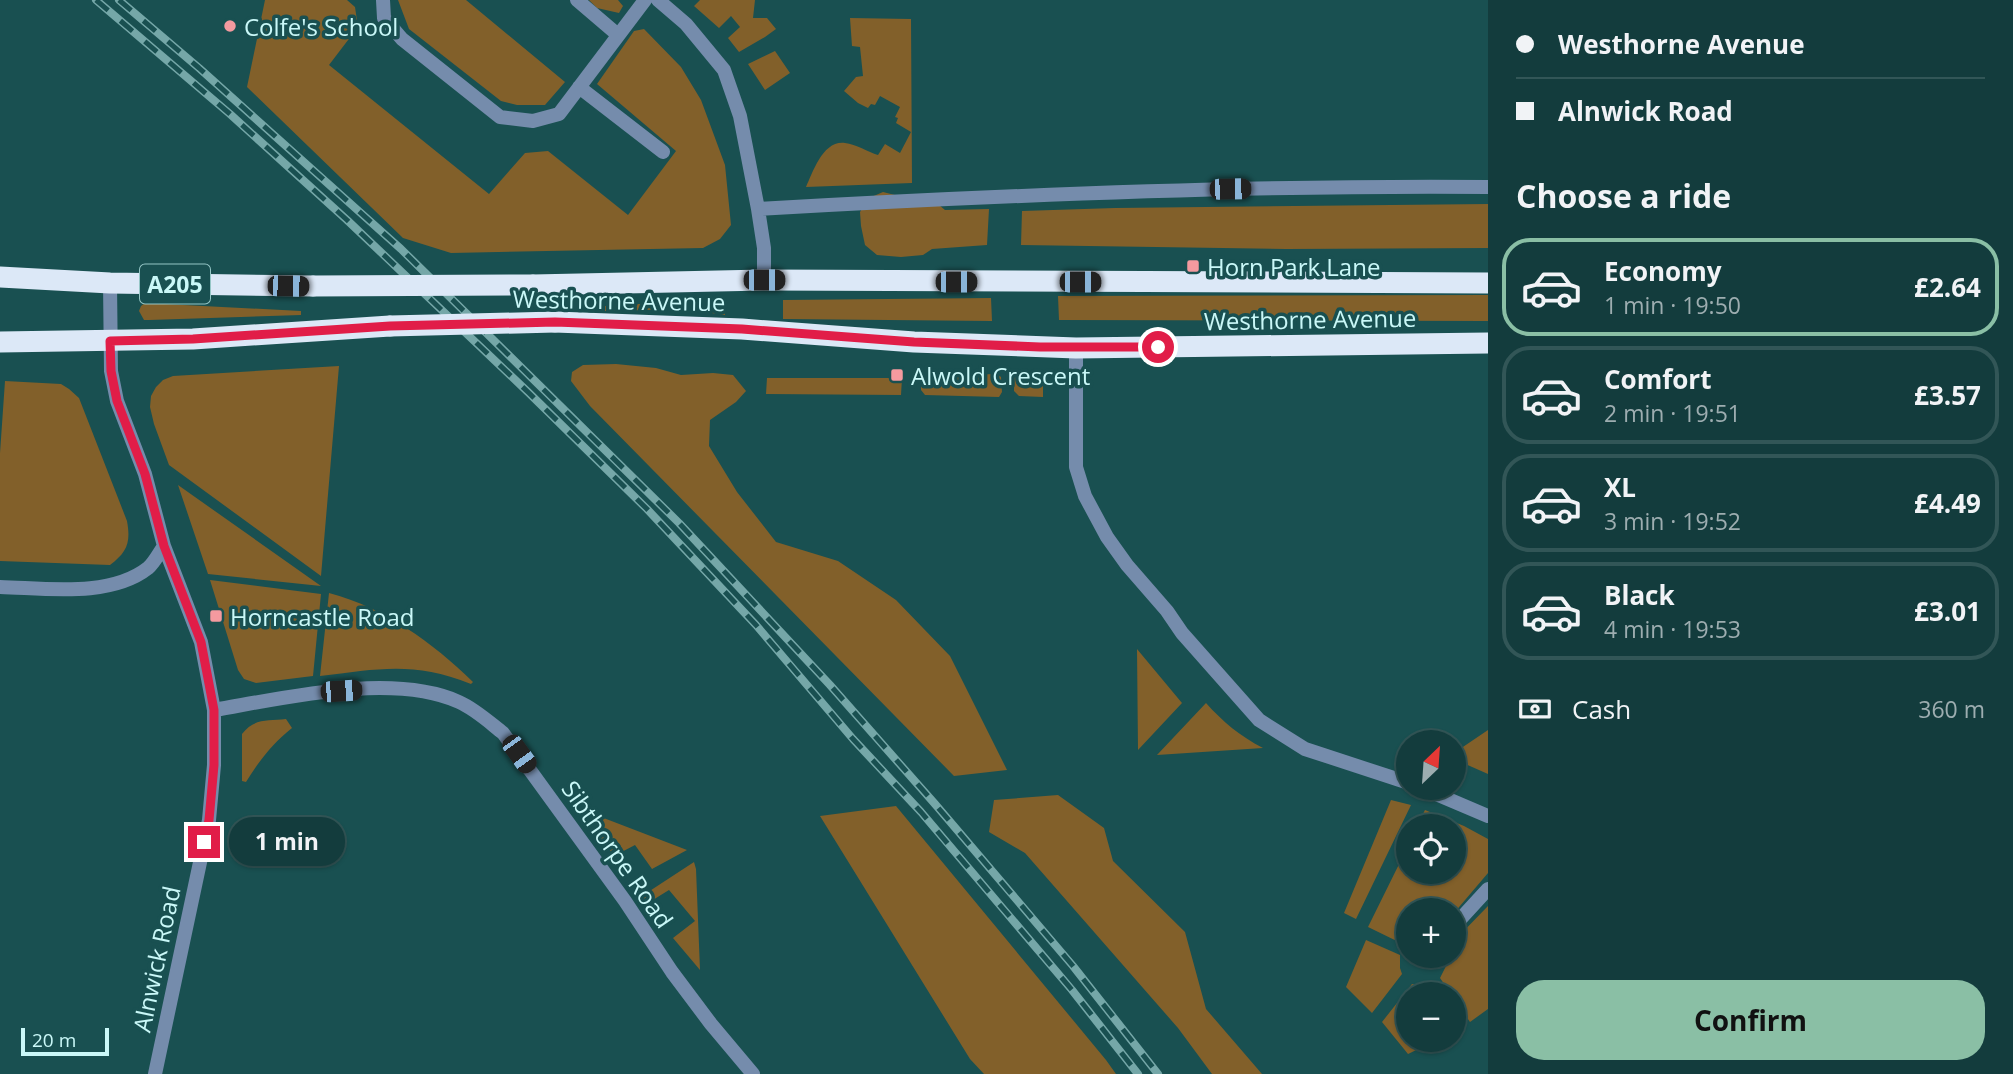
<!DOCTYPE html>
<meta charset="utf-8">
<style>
:root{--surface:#133c3d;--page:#1c4344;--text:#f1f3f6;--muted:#9dadb0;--line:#325657;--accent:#8abfa5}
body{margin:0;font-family:"Open Sans",sans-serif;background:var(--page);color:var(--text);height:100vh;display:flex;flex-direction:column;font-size:26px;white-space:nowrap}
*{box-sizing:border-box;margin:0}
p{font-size:23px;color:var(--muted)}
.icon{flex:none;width:38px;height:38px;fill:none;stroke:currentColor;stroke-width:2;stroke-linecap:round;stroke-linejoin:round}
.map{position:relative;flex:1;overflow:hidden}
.sheet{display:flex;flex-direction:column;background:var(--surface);width:525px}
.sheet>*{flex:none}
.top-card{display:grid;align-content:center;height:154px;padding:0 28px;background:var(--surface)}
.needle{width:46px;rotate:25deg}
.fabs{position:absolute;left:1396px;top:730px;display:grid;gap:14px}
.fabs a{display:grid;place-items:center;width:70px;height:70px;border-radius:50%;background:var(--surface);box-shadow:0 2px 5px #0004,0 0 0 2px var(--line);font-size:35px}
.scale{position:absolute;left:21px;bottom:18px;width:88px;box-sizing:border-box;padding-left:7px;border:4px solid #caf8f8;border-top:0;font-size:19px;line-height:24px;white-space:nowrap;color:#caf8f8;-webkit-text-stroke:5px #195051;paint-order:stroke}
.end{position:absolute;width:32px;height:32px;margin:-16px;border:9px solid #e11d48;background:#fff;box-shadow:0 0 0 4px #fff}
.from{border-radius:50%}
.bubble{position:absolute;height:49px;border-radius:24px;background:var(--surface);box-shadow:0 2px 5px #0004,0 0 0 2px var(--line);font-size:23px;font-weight:700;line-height:49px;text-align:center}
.car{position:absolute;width:21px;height:42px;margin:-21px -10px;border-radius:9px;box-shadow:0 0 5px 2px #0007;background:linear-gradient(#222 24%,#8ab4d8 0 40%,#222 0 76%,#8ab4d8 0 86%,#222 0)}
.top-card b{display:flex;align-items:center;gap:24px;height:66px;font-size:26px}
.top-card b+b{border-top:2px solid var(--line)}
.top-card i{width:18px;height:18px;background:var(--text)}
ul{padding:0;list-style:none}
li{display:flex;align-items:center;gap:21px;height:98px;margin:0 14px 10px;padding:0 14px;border:4px solid var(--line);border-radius:28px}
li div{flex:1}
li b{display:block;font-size:26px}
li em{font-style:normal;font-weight:700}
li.current{border-color:var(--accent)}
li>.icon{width:63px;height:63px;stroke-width:1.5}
h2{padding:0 28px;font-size:32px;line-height:84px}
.pay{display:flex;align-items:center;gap:18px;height:77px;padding:0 28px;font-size:26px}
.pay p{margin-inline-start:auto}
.primary-button{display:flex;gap:14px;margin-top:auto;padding:14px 28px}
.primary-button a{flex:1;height:80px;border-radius:28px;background:var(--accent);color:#111;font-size:28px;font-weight:700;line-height:80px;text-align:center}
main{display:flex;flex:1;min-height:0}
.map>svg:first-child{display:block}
</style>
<main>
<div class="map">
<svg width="1488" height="1074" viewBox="0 0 1488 1074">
<rect width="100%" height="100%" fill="#195051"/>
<path fill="#82602a" d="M265,0H347L355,7L358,27L329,65L489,194L525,153L548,151L628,215L676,151L597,84L634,31L644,29L681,67L701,100L725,165L731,225L720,239L703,248L451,253L403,238L247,87Z
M398,0H466L565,82L545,105H517L501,101L409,29Z
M589,0H618L623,6L619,13L597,8Z
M700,0H755L753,18H767L776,29L765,37L739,52L728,38L740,27L731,16L719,28L694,6Z
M850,18L911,19L912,183L806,187C813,172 823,140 845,143C856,144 868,152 878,155L885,144L900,153L911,132L896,123L898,118L895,117L900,107L880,96L875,105L871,104L868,108L858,103L844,91L856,77L863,76L860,47L852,46Z
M775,51L790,73L765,90L748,64Z
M883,192L895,195H927L945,210L989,209L987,245L932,249L923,255L901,257L877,255L865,245L861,226L860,212L869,198Z
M1488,204V248L1286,249L1021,245L1022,211L1115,208Z
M1488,295V321L1059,320L1058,296Z
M991,298L992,321L783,319V300Z
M725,299V315L685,309L605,311V306Z
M145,303L301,311V315L149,320H144L139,311L141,306Z
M616,364L656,368L681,375L713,373L733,375L746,391L736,402L710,420L709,446L737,492L776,542L838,561L896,600L950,656L1007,770L954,776L590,406L571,381L572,372L583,365Z
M339,366L321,576L169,465L154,424L150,407L151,396L156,387L163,380L173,376Z
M997,374L1001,377L1002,392L999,397L925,395L921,390V380L925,376Z
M1016,375L1043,376V397L1019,396L1014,391V378Z
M767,378H902L901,395L766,394Z
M5,381L61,384L69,389L79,398L127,521C131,543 127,552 110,565L0,561V453Z
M178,485L321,586L208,574Z
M210,580L321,594L313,676L256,683L244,679L238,670Z
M329,593C385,608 432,642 473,682L471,684C413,661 379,669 320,676Z
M1137,649L1182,703L1138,750Z
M1206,703C1223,722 1240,736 1263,748L1157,755Z
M286,719L292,728C272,744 259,761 246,782L242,781V734C254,718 268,721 286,719Z
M1488,730V774L1454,759V753Z
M1058,795L1104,828L1113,861L1185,932L1206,1009L1262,1074H1212L1178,1028L1025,853L989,832L994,800Z
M1391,800L1411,805L1356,919L1344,913Z
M896,806L1106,1060L1116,1074H984L970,1059L820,816Z
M575,807L687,850L652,869L635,845L614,856Z
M1425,810L1464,826L1488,839V873L1454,913V910H1409V944L1407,946L1368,927L1409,844V872H1454V826H1417Z
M694,862L696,869L700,970L673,938L695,921L669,890L648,903L642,896Z
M1488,906V1009L1470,1022L1454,999V994H1451L1440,978L1446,966L1444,956H1454V941Z
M1366,940L1400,955V968L1402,974L1372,1013L1346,987Z
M1412,984L1425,987L1432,984L1438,994H1409V1040H1437L1408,1054L1382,1022Z"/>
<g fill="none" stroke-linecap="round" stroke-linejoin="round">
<path stroke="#758cac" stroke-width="14" d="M383,0L384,18L402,39L500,117L533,121L559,114L645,0
M577,0L618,35
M658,0L686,24L724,70L740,116L758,209L764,248V280
M579,87L663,152
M758,209C1001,195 1245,185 1488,187
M110,283L111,371L117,401L145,474L164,546L201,642L214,710V765L209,820L155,1074
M1076,348V467L1085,496L1107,537L1127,565L1167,611L1182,633L1259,720L1305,749L1409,783
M0,587C45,588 110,598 148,568C154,563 159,553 164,546
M214,710C284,698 393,672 459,702C475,709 489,722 503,733L625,901L672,972L711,1024L753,1074
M1422,788L1488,816
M1454,926L1488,889
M1423,960L1428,956"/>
<path stroke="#dce8f7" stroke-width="21" d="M0,277L110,283L313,286
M533,285L764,280L1488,283
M555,322L742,329L914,342L1076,348L1488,343
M0,342L193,339L390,326"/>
<defs>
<path id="rail" d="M96,0L230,114L347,220L529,393L647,509L756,625L853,739L921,812L1072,990L1138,1074
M119,0L199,68L401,249L679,523L830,685L935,804L1073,966L1158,1074"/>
</defs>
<use href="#rail" stroke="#75a7a8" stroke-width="8"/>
<use href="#rail" stroke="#195051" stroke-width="5" stroke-dasharray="16" stroke-linecap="butt"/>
<path stroke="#dce8f7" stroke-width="21" d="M313,286L533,285
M390,326L555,322"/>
</g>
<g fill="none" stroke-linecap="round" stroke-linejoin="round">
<path stroke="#e11d48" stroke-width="9" d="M204,842L209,820L214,765V710L201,642L164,546L145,474L117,401L111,371L110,341L193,339L390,326L555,322L742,329L914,342L1040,347H1158"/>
</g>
<g fill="#f49a9f" stroke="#195051" stroke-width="2.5">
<circle cx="230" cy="26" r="7"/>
<rect x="1186" y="259" width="14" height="14" rx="3.5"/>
<rect x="890" y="368" width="14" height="14" rx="3.5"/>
<rect x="209" y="609" width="14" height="14" rx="3.5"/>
</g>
<g text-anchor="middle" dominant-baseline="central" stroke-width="7" stroke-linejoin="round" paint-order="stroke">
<rect fill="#195051" stroke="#95c6c6" stroke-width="2" x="140" y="264.5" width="70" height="39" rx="5"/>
<g font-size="23" font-weight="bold" fill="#caf8f8">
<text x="175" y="284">A205</text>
</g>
<g font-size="24" fill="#caf8f8" stroke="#195051" text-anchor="start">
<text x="244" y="26">Colfe's School</text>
<text x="1207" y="266">Horn Park Lane</text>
<text x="911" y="375">Alwold Crescent</text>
<text x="230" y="616">Horncastle Road</text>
</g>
<g font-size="24" fill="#caf8f8" stroke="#195051">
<text transform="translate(619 300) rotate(1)">Westhorne Avenue</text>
<text transform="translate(1310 319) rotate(-1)">Westhorne Avenue</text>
<text transform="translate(618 854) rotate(55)">Sibthorpe Road</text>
<text transform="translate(156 959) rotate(-78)">Alnwick Road</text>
</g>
</g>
</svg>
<div class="fabs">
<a><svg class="needle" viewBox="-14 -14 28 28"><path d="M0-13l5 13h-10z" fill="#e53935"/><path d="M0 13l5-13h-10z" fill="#9dadb0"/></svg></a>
<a><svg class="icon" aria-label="locate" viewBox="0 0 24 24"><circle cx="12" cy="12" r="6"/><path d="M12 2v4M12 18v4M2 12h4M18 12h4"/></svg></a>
<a>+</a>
<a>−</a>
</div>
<div class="scale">20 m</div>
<i class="end from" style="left:1158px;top:347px"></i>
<i class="end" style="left:204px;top:842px"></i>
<div class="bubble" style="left:229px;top:817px;width:116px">1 min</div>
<i class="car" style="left:1230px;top:189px;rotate:89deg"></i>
<i class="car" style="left:764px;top:280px;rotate:90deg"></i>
<i class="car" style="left:956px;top:282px;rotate:90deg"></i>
<i class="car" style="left:1080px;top:282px;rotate:90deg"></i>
<i class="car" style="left:288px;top:286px;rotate:91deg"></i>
<i class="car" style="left:341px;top:691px;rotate:86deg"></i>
<i class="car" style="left:519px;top:754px;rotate:144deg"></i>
</div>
<section class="sheet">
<div class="top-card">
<b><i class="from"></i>Westhorne Avenue</b>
<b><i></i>Alnwick Road</b>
</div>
<h2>Choose a ride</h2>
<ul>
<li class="current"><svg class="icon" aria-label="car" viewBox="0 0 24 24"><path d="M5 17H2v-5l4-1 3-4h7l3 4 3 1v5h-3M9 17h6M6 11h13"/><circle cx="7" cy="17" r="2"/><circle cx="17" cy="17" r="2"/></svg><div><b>Economy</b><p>1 min · 19:50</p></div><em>£2.64</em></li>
<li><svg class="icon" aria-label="car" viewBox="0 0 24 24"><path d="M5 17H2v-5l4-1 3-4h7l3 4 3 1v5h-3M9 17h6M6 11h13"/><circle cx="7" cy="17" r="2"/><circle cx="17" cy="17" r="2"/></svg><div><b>Comfort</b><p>2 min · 19:51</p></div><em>£3.57</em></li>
<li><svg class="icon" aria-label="car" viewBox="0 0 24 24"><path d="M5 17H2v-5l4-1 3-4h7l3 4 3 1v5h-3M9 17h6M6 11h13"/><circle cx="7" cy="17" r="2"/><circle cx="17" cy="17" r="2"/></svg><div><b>XL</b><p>3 min · 19:52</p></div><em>£4.49</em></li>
<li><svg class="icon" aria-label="car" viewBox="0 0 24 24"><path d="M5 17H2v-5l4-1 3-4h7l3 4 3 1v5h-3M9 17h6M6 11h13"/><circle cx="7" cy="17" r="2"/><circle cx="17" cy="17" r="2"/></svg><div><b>Black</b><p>4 min · 19:53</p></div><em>£3.01</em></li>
</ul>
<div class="pay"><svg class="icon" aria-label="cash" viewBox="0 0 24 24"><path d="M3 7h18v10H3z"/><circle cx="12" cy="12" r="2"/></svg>Cash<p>360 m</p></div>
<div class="primary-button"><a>Confirm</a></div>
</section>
</main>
